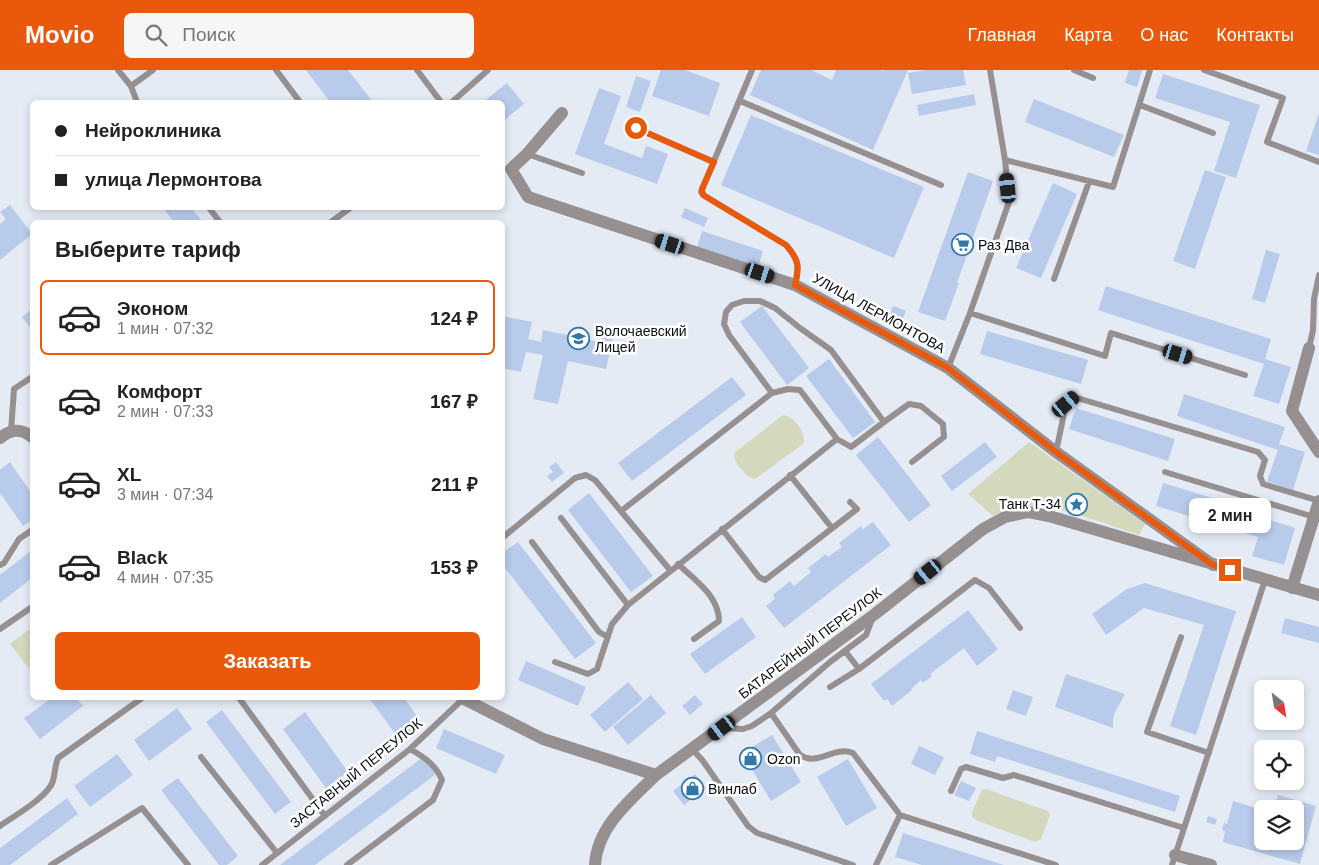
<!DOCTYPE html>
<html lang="ru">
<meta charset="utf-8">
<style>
:root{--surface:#fff;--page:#f6f6f6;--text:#222;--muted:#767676;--line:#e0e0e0;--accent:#ea580c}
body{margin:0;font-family:Helvetica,sans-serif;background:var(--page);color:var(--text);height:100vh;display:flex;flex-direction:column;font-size:19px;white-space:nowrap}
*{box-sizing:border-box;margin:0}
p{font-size:16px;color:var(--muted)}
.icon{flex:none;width:28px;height:28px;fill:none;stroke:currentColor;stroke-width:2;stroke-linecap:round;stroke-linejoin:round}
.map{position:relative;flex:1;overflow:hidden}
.drawer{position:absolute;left:30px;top:150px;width:475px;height:480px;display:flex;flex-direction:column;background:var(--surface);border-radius:8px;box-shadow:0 2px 8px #0003}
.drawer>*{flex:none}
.hud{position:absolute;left:30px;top:30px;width:475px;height:110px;border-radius:8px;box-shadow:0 2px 8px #0003;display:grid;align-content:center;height:110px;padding:0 25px;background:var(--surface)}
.needle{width:32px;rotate:150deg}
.controls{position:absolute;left:1254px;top:610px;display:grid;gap:10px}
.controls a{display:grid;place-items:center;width:50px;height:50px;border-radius:8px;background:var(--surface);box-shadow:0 2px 8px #0003;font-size:25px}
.end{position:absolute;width:22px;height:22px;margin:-11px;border:6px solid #ea580c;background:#fff;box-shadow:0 0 0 2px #fff}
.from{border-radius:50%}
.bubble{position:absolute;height:35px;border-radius:8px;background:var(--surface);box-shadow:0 2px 8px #0003;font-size:16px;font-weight:700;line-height:35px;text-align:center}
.car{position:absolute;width:15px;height:30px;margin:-15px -8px;border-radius:6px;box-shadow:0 0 4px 1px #0007;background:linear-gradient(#222 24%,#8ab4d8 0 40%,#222 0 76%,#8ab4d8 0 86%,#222 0)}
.hud b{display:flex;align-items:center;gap:18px;height:48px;font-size:19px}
.hud b+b{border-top:1px solid var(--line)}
.hud i{width:12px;height:12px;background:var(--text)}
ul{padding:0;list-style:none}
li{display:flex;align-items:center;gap:15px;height:75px;margin:0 10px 8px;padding:0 15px;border:2px solid transparent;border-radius:8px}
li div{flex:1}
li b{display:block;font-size:19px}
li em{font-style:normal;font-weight:700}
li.on{border-color:var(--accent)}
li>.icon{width:45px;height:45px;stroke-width:1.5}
h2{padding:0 25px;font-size:22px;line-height:60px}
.primary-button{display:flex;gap:10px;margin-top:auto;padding:10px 25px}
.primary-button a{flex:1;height:58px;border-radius:8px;background:var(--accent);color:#fff;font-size:20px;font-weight:700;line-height:58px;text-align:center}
header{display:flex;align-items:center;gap:30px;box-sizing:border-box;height:70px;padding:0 25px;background:var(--accent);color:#fff}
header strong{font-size:24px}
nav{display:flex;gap:28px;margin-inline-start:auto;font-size:18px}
.search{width:350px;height:45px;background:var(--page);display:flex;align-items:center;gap:12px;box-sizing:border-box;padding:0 18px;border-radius:8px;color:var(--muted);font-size:19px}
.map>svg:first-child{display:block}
</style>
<header>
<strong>Movio</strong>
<div class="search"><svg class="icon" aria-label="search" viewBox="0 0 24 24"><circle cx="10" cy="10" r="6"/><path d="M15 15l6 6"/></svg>Поиск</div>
<nav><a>Главная</a><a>Карта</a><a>О нас</a><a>Контакты</a></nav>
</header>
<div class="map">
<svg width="1319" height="795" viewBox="0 0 1319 795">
<rect width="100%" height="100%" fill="#e5ebf5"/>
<path fill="#d4d9bd" d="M783,345C794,346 807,363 803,374L755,409C746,408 733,392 734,383Z
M1029,372L1145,454L1139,465C1107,455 1054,432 1022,436C1011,437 1002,441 993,446L968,424Z
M32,557V598L30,600L10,574Z
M986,719L1048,741L1050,745L1041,769L1035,772L978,751L972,747V742L982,720Z"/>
<path fill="#b8cbea" d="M306,0H348L373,32H330Z
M661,0H685L720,13L709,46L652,26Z
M761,0H811L832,10L836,0H880L883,1L884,0H908L873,80L750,25Z
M927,0H963L966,15L912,24L908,3Z
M1129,0H1142L1137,17L1125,13Z
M1163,4L1260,35L1236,108L1214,101L1230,52L1155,28Z
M636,6L651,11L640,42L626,37Z
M507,13L524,34L502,52V32H483Z
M599,18L621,26L604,74L642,88L646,76L668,84L657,114L575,84Z
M974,24L976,35L919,46L917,35Z
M1034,29L1124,65L1114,87L1025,52Z
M1319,43V85L1306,81Z
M751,45L924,117L894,188L721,115Z
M1205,100L1226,107L1195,199L1173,191Z
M968,102L993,111L957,213H959L945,251L918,242Z
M1053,113L1077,124L1041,208L1016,198Z
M10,135L32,164L0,190V154L6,149L0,142Z
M163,138H191L203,152H174Z
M685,138L708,148L704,157L681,147Z
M702,161L763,181L758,197L697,177Z
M1266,180L1280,184L1265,233L1252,229Z
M1106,216L1271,269L1265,289L1291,297L1279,334L1253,326L1264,294L1098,240Z
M762,236L809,298L787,315L740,252Z
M893,236L906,241L899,257L887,251Z
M32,239V260L22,247Z
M502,246L532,252L528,269L541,272L543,260L600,272L601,267L613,269L606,299L568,291L558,334L533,329L543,285L526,282L521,302L502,298Z
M987,261L1088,290L1081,314L980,284Z
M829,289L875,352L853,368L806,306Z
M732,307L746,325L632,411L618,393Z
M1184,324L1285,357L1279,374L1305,382L1293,420L1267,411L1278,380L1177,346Z
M1076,338L1175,369L1168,391L1069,359Z
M878,367L931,435L909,452L856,385Z
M985,372L997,387L952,421L941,406Z
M10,392L32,424V450L23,456L0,423V400Z
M556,392L564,403L552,412L547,406L553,402L549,397Z
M1163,413L1265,444L1264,448L1295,458L1284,495L1252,486L1258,467L1156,436Z
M589,423L653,506L631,522L568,440Z
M873,452L891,475L784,558L766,536L775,529L773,525L790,511L794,516L811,502L808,498L826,484L828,487L842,477L839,473L861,456L863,459Z
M518,472L596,573L575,589L502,494V483Z
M32,480V508L0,533V505Z
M1145,513L1236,541L1196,665L1170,656L1204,555L1144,538L1106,565L1092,544L1127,519Z
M968,540L998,579L977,596L964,578L930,604L932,606L923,613L921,610L911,619L912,620L892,636L887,629L884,631L871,614Z
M742,547L756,567L705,604L690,584Z
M1285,548L1319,557V573L1281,563Z
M526,591L586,617L578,636L518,610Z
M1066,604L1125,624L1115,642L1113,650V658L1055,637Z
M628,612L643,629L605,662L590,645Z
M1013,620L1033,627L1026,646L1006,639Z
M651,625L666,643L628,675L613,657Z
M695,625L703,634L690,645L682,636Z
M52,628H76L83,636L40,669L24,648Z
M369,628H404L422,653L399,669Z
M177,638L192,659L149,691L134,670Z
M222,640L291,732L275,744L206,652Z
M305,642L348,702L326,718L283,659Z
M444,659L505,685L496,704L436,678Z
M977,661L1180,726L1175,742L997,686L995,692L970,684Z
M772,665L801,712L771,731L742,683Z
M919,676L944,687L935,705L911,694Z
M117,684L133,705L90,737L74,716Z
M423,687L436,704L315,795H280Z
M848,689L877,738L846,756L817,707Z
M695,704L706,718L684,735L673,721Z
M178,708L238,786L227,795H219L161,720Z
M961,711L976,718L969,731L954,725Z
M1278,725L1316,736L1300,794L1223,772L1225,761L1222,760L1224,753L1227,754L1233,731L1262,740V771H1295V739H1274Z
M67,728L78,744L10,795H0V778Z
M1208,746L1217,749L1215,755L1206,752Z
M903,763L1004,795H922L895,787Z"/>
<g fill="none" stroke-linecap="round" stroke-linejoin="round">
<path stroke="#969091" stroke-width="6" d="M118,0L131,16
M276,0L300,32
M417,0L441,32
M752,0L701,122L705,126L786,175C799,190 799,196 795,215
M990,0L1005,90
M1074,0L1093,8
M1204,0L1283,28L1267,72L1319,92
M740,31L941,115
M137,32L131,16L153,0
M452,32L488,0
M1140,35L1213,63
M636,58L713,92
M527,84L582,103
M209,138L220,152
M331,152L350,138
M1054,209L1089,112
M970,243L1105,286L1111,263L1245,305
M1309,278L1313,260L1314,229L1319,205
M948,298L970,243L1009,132L1005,90L1113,117L1150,0
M772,323L729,265L724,254L726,242L732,235L744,231H760L775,238L800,258L831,280L884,352L851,377L837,369
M884,352L909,334L921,336L943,354L944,367L912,392
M11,361L14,319L32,307
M1056,382L1066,334L1074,327L1258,382L1265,390L1260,406L1263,414L1319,431
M1165,402L1314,447
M790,405L832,458
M561,448L628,535
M722,459L759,507L765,510L857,439L850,432
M502,468L575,408L586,405L595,410L670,500
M532,472L599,562L608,567
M678,494C695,510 719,526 719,551L694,569
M0,495L4,493L19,469L32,460
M0,559L32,537
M1181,567L1147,662L1209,683
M555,592L588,604L597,599L612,554L628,535L837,369L800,320L788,319L772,323L621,441
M859,599L975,510L989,518L1020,558
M830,617L859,599L845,581
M239,628L325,746
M771,643L800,685C818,697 835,675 853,683L900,745L876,795
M723,658L743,659L752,656L771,643L830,592L866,565L873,547
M693,680L703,691L748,756L757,763L853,795
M201,687L277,783
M951,721L961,699L966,697L1003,708L1014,705L1184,758
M900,745L1056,795
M0,756C14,746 48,727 53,711C55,703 55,695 58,688L142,628
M51,795L142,738L188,795
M262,795L410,679L464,628
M347,795L433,730L442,710C436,695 424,687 410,679
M1172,795L1265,510"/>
<path stroke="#969091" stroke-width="12" d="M562,43L527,84L511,99L528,127L795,215L948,298L1056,382L1213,495
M1309,278L1292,341L1319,382
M0,368C11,359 21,358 32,367
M1292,518L1319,431
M462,628L543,669L656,705
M1175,785L1211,795
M595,795C597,757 630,730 656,705L875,544L983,459L1005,447L1028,442L1049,446L1319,525"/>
</g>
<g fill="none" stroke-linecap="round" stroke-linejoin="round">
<path stroke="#ea580c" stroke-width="6" d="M636,58L714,92L702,119L703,125L786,175C799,190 800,196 795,215L948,298L1056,382L1213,495L1230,500"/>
</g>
<defs>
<symbol id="supermarket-ring" viewBox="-11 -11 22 22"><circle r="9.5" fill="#fff" stroke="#3277ac" stroke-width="1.5"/><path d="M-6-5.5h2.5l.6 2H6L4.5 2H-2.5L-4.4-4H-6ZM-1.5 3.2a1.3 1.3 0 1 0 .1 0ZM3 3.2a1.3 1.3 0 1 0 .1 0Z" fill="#3277ac"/></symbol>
<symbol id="school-ring" viewBox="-11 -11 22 22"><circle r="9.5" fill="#fff" stroke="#3277ac" stroke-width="1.5"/><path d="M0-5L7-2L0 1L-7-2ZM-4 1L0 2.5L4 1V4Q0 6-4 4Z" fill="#3277ac"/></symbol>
<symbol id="sight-ring" viewBox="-11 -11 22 22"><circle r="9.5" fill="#fff" stroke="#3277ac" stroke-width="1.5"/><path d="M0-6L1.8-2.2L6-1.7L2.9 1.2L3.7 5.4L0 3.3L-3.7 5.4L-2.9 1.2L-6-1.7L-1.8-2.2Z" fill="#3277ac"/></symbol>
<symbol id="shop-ring" viewBox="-11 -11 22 22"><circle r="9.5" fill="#fff" stroke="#3277ac" stroke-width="1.5"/><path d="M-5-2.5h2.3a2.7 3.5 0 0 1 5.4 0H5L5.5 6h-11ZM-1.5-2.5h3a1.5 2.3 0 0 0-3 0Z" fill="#3277ac"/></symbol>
</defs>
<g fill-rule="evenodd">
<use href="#supermarket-ring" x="950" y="162" width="25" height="25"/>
<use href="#school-ring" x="566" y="256" width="25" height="25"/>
<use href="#sight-ring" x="1064" y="422" width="25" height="25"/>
<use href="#shop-ring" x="738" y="676" width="25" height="25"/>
<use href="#shop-ring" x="680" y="706" width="25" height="25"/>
</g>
<g text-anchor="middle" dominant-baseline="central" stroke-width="5" stroke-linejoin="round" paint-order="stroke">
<g font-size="14" fill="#0a0c0f" stroke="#fff" text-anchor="start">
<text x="978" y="175">Раз Два</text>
<text x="595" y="261">Волочаевский<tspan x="595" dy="16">Лицей</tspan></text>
<text x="1061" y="434" text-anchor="end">Танк Т-34</text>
<text x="767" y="689">Ozon</text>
<text x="708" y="719">Винлаб</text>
</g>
<g font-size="14" fill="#0a0c0f" stroke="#fff">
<text transform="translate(879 243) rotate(29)">УЛИЦА ЛЕРМОНТОВА</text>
<text transform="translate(810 573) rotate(-37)">БАТАРЕЙНЫЙ ПЕРЕУЛОК</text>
<text transform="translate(356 703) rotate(-39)">ЗАСТАВНЫЙ ПЕРЕУЛОК</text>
</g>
</g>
</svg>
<div class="controls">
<a><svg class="needle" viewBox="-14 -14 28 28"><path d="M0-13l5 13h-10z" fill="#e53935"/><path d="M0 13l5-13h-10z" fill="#767676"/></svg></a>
<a><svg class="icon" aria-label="locate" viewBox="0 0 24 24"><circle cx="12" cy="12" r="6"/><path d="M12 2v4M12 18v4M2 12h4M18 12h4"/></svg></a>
<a><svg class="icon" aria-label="layers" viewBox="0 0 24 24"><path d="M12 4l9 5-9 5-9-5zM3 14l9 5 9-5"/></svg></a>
</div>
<i class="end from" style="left:636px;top:58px"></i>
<i class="end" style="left:1230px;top:500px"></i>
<div class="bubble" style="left:1189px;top:428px;width:82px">2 мин</div>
<i class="car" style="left:1008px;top:118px;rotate:354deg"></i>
<i class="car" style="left:670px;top:174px;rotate:288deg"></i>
<i class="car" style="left:760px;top:203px;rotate:108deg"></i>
<i class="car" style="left:1178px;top:284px;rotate:107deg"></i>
<i class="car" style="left:1066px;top:334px;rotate:50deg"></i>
<i class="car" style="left:928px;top:502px;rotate:231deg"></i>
<i class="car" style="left:722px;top:658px;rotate:233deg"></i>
<div class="hud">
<b><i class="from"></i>Нейроклиника</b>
<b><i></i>улица Лермонтова</b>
</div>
<section class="drawer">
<h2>Выберите тариф</h2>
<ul>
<li class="on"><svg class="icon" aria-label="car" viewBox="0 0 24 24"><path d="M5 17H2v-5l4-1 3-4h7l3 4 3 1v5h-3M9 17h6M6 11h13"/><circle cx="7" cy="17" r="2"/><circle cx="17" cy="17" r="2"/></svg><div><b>Эконом</b><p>1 мин · 07:32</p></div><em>124 ₽</em></li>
<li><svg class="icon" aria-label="car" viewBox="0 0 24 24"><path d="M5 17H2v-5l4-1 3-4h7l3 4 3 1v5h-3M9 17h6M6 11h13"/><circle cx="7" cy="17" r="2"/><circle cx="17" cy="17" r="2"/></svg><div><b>Комфорт</b><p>2 мин · 07:33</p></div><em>167 ₽</em></li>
<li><svg class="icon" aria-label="car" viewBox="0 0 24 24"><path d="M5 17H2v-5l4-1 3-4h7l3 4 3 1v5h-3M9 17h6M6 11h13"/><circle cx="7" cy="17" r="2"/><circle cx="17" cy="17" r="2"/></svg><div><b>XL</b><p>3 мин · 07:34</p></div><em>211 ₽</em></li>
<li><svg class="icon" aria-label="car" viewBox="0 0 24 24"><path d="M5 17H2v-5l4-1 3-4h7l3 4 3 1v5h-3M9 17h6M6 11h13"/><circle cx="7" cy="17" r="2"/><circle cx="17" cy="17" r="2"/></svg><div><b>Black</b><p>4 мин · 07:35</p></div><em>153 ₽</em></li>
</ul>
<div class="primary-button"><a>Заказать</a></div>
</section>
</div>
